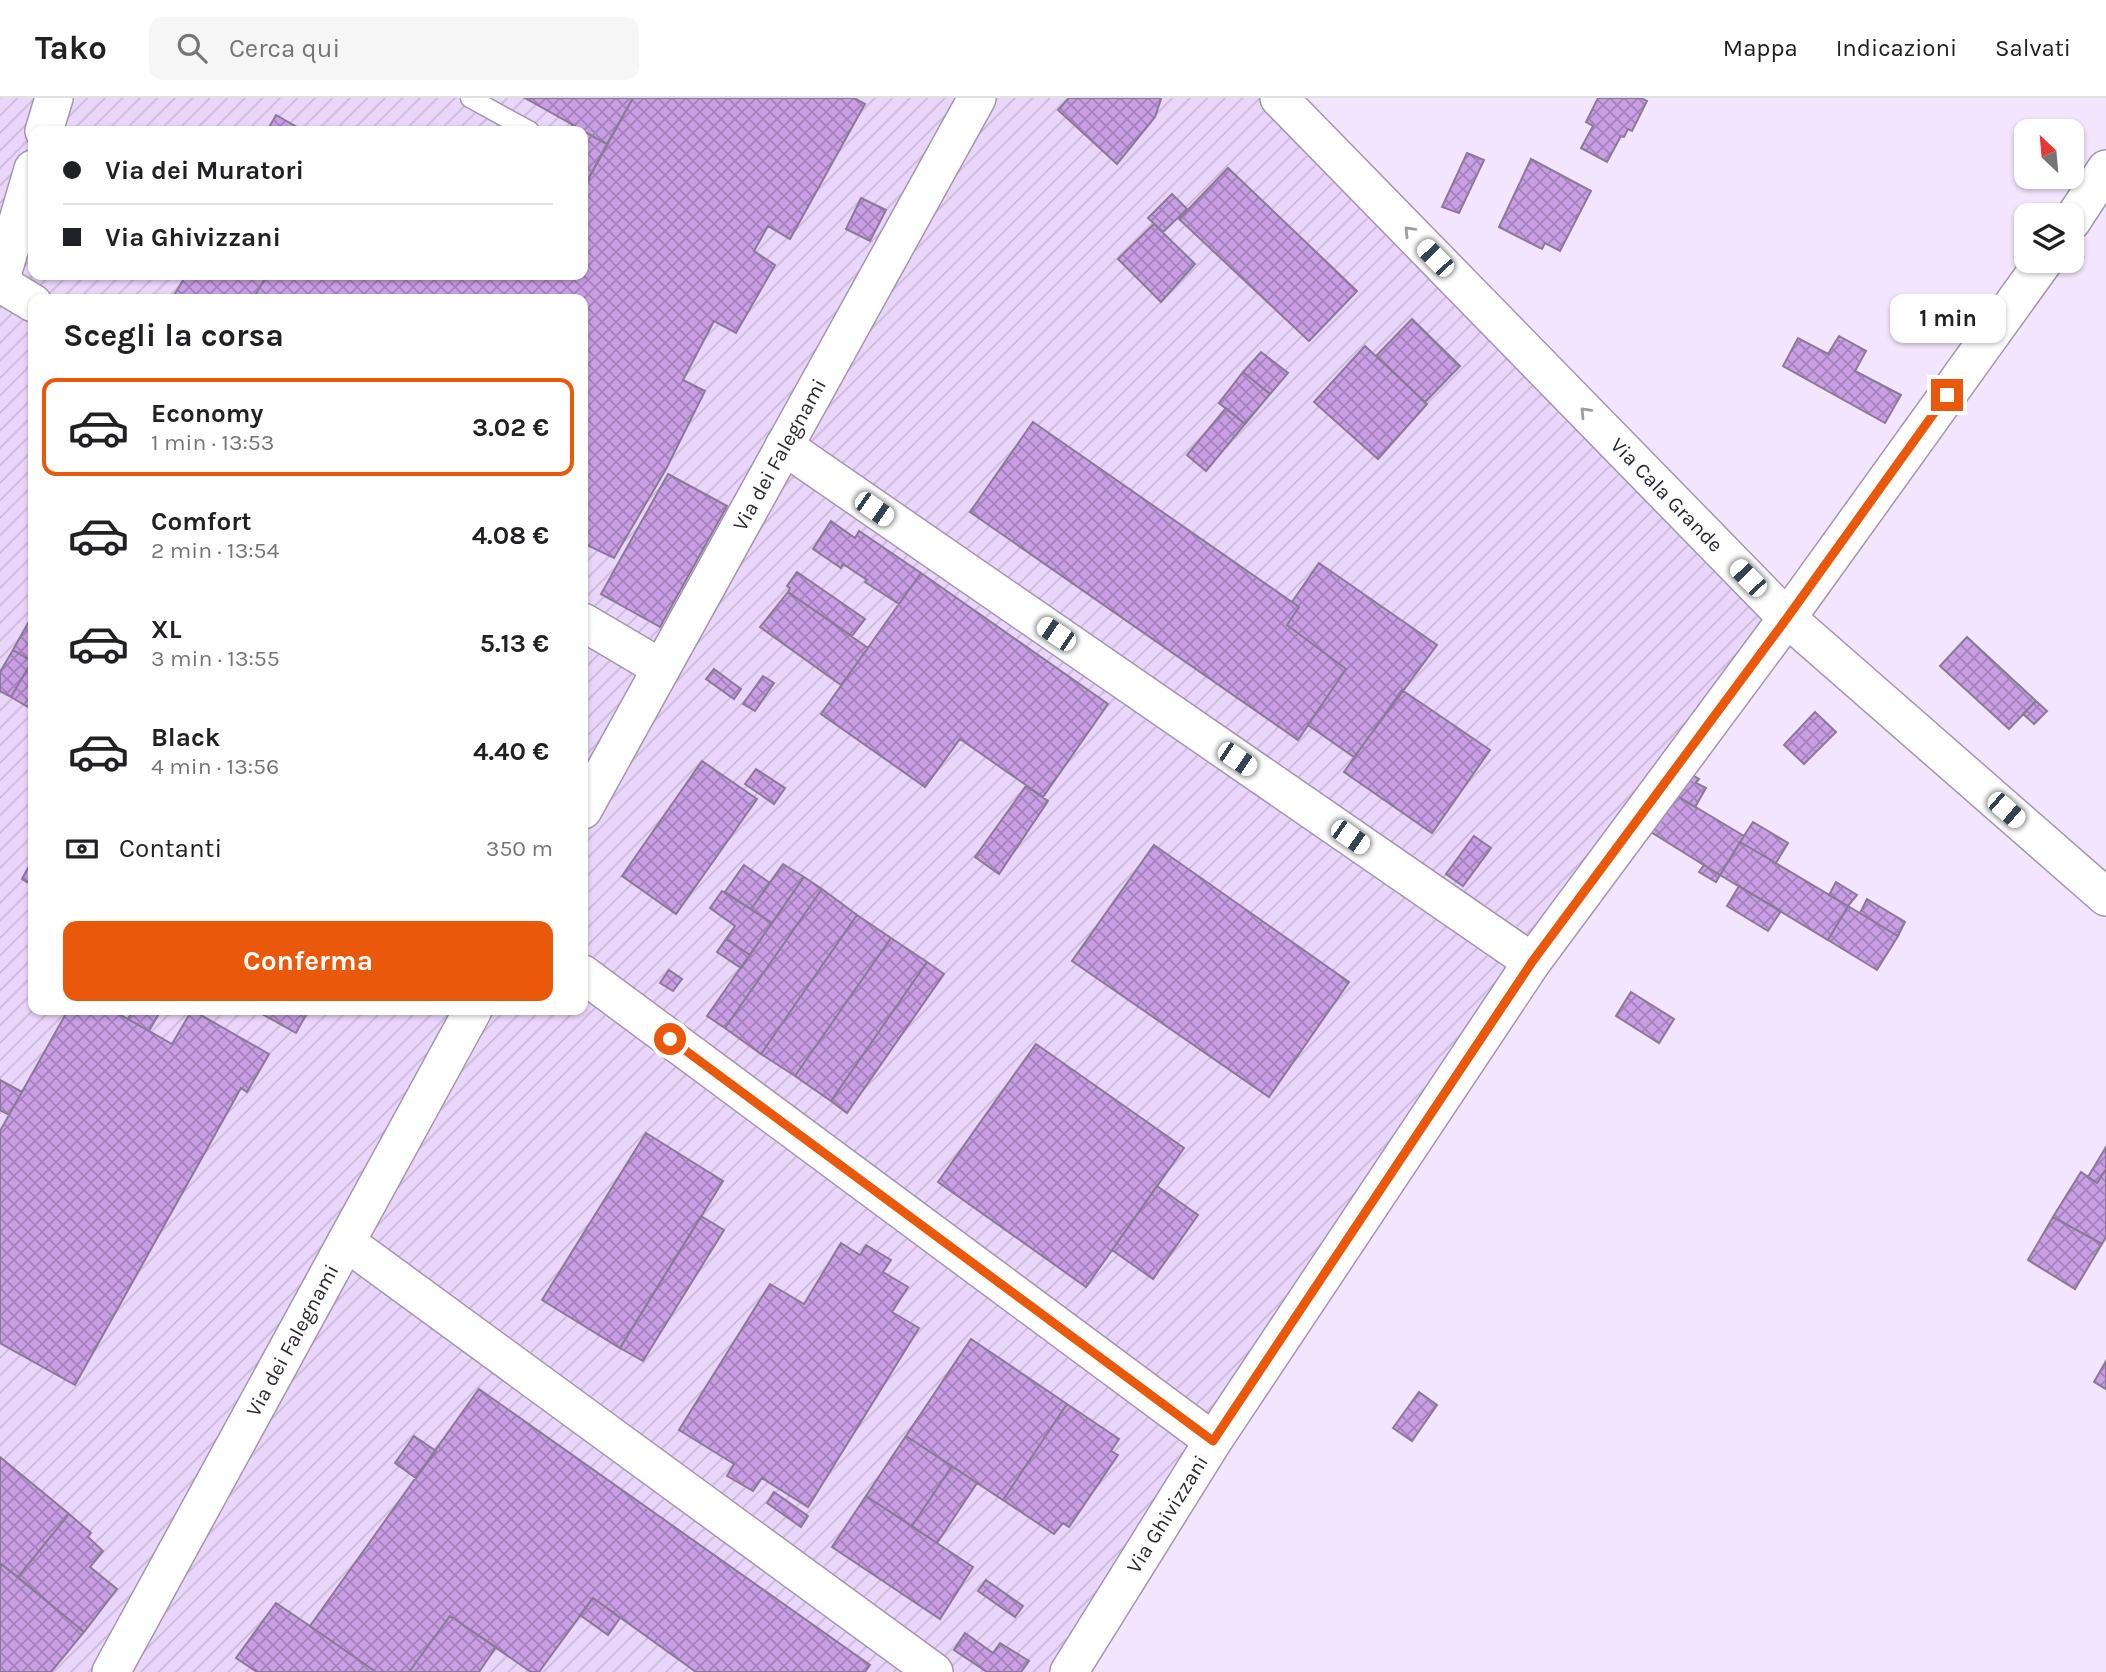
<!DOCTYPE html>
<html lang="it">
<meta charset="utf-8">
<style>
:root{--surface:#fff;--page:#f6f6f6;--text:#202124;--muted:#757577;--line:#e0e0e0;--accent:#ea580c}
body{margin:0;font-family:Karla,sans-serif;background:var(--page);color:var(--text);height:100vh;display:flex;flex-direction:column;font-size:26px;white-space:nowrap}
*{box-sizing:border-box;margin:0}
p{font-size:23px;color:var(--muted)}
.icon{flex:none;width:38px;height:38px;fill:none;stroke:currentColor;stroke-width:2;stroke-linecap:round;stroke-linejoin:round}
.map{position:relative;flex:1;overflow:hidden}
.sheet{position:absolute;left:28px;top:196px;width:560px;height:721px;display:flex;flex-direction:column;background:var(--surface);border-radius:14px;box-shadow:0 2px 5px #0004}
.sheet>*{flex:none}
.top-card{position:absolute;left:28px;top:28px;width:560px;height:154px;border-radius:14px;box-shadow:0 2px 5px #0004;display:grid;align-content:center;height:154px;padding:0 35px;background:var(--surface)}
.needle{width:46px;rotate:334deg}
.tools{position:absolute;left:2014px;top:21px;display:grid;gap:14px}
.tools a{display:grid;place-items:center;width:70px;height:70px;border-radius:14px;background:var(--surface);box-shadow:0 2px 5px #0004;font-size:35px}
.end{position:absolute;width:32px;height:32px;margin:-16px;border:9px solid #ea580c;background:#fff;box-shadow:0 0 0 4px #fff}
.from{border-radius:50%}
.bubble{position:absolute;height:49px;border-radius:14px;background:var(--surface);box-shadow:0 2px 5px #0004;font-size:23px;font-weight:700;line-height:49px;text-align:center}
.car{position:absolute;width:21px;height:42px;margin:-21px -10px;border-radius:9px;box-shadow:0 0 5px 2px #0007;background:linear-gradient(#fff 24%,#345 0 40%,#fff 0 76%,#345 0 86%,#fff 0)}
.top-card b{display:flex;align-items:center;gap:24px;height:66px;font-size:26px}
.top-card b+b{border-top:2px solid var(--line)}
.top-card i{width:18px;height:18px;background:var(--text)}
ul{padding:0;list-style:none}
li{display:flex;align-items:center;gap:21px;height:98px;margin:0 14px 10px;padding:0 21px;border:4px solid transparent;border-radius:14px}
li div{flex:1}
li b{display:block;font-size:26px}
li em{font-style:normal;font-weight:700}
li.on{border-color:var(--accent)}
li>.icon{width:63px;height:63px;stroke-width:1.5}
h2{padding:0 35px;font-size:32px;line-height:84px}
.pay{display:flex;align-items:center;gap:18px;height:77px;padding:0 35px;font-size:26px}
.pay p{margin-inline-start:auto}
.cta{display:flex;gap:14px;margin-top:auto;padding:14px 35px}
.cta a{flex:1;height:80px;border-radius:14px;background:var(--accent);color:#fff;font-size:28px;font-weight:700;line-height:80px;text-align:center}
header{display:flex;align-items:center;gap:42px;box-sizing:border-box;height:98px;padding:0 35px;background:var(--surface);border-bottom:2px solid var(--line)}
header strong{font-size:33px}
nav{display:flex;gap:38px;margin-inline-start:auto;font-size:24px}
.search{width:490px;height:63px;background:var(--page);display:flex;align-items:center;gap:18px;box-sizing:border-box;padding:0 24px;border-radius:14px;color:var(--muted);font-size:26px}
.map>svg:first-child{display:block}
</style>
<header>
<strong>Tako</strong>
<div class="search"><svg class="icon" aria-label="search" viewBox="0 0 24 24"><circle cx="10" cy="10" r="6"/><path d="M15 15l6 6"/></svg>Cerca qui</div>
<nav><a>Mappa</a><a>Indicazioni</a><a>Salvati</a></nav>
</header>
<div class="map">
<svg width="2106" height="1574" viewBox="0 0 2106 1574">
<defs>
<pattern id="industrial-furrows" width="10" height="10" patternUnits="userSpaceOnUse" patternTransform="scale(1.75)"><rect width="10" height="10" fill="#ebd6fb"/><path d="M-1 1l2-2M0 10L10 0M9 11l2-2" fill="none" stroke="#cab8d8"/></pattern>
<pattern id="building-cross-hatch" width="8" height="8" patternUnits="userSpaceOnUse" patternTransform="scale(1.75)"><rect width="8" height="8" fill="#c99ee5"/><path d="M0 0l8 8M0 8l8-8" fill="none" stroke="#a381ba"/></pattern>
</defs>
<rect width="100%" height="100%" fill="#f3e5fe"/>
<path fill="url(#industrial-furrows)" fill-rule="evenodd" d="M0,0H1267L1765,523L1531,833L1061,1574H0ZM33,33H583V177H33ZM33,201H583V912H33Z"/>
<path fill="url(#building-cross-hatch)" stroke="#8a7a96" stroke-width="2" d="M525,0H633L607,46Z
M633,0H854L865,6L790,141L768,128L754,153L775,167L736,235L714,223L683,282L705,293L666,371L614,460L583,445V201H253L267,177H583V91Z
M1069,0H1160L1161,1L1155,19L1117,66L1058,12Z
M1598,0H1641L1647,3L1632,33L1628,31L1624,39L1621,38L1607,64L1581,50L1593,28L1586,24Z
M276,17L304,33H267Z
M572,27L607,46L585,87L583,86V33H569Z
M1467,55L1484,62L1459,115L1442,109Z
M1531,61L1591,93L1560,153L1545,145L1542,151L1499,129Z
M1228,70L1357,193L1309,243L1179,121Z
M1172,96L1187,111L1163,134L1148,120Z
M861,100L886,112L870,143L846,131Z
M1154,126L1195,166L1161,204L1118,161Z
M186,177H267L253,201H172Z
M1412,221L1460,268L1425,304L1376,258Z
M1839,238L1866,253L1855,273L1901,297L1885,325L1783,268L1798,240L1828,256Z
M1365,248L1427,306L1378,361L1314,304Z
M1261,254L1288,275L1270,296L1243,274Z
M1243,274L1270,296L1245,326L1219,305Z
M1226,310L1245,326L1206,373L1187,357Z
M1033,324L1299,509L1287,527L1346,571L1298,642L970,414Z
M668,376L727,408L660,529L601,496Z
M831,423L855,440L859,433L921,475L899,506L865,484L867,482L843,466L841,470L813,451Z
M1319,465L1437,547L1354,659L1308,627L1346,571L1287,527L1299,509L1292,504Z
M797,474L865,521L852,538L788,494L790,490L787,488Z
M921,475L1108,606L1043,699L960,641L925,689L821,616Z
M788,494L868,550L841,587L760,529Z
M33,516V564L13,552Z
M1967,539L2036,603L2009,631L1940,568Z
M13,552L32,563L11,599L0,593V574Z
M32,563L33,564V612L11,599Z
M714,571L741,591L734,601L706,581Z
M763,578L774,585L755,613L743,606Z
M1402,592L1490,652L1432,735L1344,674Z
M2036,603L2047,613L2034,626L2023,616Z
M1815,614L1836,634L1804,666L1784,647Z
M702,663L757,701L676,816L622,778Z
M756,671L785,690L774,706L745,686Z
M1684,672L1699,681L1696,685L1706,690L1695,709L1669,693Z
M1026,688L1048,703L999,776L975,759Z
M1669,693L1744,738L1720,777L1646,731Z
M1753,724L1788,745L1776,765L1740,744Z
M1474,738L1491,750L1463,788L1446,776Z
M1740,744L1848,808L1828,842L1720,777Z
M1154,747L1349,884L1269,999L1072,863Z
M33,761V788L22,781Z
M783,766L804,779L772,825L751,811Z
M744,767L770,785L751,811L725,794Z
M1704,767L1720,777L1716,784L1699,774Z
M804,779L822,791L725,930L707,918Z
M1836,784L1857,797L1848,808L1829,797Z
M1739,788L1781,813L1768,833L1727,808Z
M822,791L857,817L761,956L725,930Z
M722,793L772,825L750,857L726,841L735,828L710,810Z
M1867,801L1905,824L1898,838L1860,815Z
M1848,808L1898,838L1877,872L1828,842Z
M857,817L891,840L795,978L761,956Z
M891,840L927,864L831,1003L795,978Z
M726,841L750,857L741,870L717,854Z
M927,864L944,876L847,1015L831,1003Z
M669,872L682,881L673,893L660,885Z
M1631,894L1674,921L1659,945L1616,918Z
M68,912H112L172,946L192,912L269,956L247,994L241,990L75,1287L0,1245V1033Z
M133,912H161L149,933L128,921Z
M255,912H301L307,915L296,935Z
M1036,946L1184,1050L1086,1189L938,1084Z
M0,982L22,994L9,1017L0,1012Z
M646,1035L723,1083L620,1250L542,1202Z
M2106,1049V1071L2097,1085L2088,1079Z
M2106,1071V1139L2102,1146L2053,1119L2081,1074L2097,1085Z
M1157,1088L1198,1117L1153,1181L1112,1152Z
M701,1118L724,1132L643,1263L620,1250Z
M2053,1119L2102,1146L2075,1191L2028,1162Z
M841,1145L860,1157L866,1147L891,1162L883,1174L908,1189L892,1214L919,1230L808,1409L762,1380L753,1393L727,1378L734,1366L679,1332L770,1186L804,1206Z
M971,1241L1067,1306L1003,1402L906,1338Z
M2106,1263V1291L2094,1284Z
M479,1291L870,1567L865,1574H696L593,1500L539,1574H531L450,1518L409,1574H376L310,1528Z
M1419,1294L1437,1307L1412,1343L1393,1330Z
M1067,1306L1119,1341L1111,1353L1118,1357L1069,1429L1063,1425L1054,1436L1003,1402Z
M414,1338L436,1353L416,1380L395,1365Z
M906,1338L952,1368L912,1428L866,1398Z
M0,1359L69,1416L18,1479L0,1465Z
M952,1368L977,1385L937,1445L912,1428Z
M774,1394L808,1418L801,1429L767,1405Z
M866,1398L973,1469L940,1521L832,1449Z
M69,1416L91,1435L88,1439L103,1453L90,1469L117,1491L84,1534L18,1479Z
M0,1465L84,1534L51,1574H0Z
M986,1482L1023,1508L1015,1519L978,1493Z
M593,1500L620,1520L608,1537L580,1517Z
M276,1505L310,1528L376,1574H257L236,1560Z
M450,1518L496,1549L479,1574H409Z
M965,1535L993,1555L1000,1545L1029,1563L1021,1574H987L954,1552Z"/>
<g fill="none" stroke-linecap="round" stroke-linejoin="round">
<defs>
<path id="service" d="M470,0L530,33"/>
<g id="minor">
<path id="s1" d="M1279,0L1787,520L2106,799"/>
<path d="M44,33L54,0"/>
<path d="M2072,123L2106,71"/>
<path d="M0,184L33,71"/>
<path d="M0,185L33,205"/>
<path d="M784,348L1532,864"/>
<path d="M583,524L661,570"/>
<path id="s2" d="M583,712L977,0"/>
<path d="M583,876L1213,1343"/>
<path d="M346,1144L934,1574"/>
<path id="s3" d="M111,1574L473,912"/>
<path id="s4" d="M1069,1574L1213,1343L1532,864L1787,520L2044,163"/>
</g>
</defs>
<use href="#service" stroke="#a594b1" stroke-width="21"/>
<use href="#minor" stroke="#a594b1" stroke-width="40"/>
<use href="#service" stroke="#fff" stroke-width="18"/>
<use href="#minor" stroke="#fff" stroke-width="37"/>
</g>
<defs><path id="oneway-chevron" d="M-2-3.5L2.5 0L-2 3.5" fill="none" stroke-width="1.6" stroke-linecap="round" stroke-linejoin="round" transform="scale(1.75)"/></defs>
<g stroke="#a09da2">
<use href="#oneway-chevron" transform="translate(1409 133) rotate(-134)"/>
<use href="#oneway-chevron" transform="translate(1585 314) rotate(-134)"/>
</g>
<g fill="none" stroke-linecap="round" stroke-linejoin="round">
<path stroke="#ea580c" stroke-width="9" d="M670,941L1213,1343L1532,864L1787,520L1947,297"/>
</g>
<g text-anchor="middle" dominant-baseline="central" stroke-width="7" stroke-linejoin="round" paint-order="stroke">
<g font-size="21" fill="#2c2631" stroke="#fff">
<text stroke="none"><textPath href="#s2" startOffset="406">Via dei Falegnami</textPath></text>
<text stroke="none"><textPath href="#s1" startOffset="555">Via Cala Grande</textPath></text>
<text stroke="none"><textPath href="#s3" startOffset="378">Via dei Falegnami</textPath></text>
<text stroke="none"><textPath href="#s4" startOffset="186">Via Ghivizzani</textPath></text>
</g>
</g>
</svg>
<div class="tools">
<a><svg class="needle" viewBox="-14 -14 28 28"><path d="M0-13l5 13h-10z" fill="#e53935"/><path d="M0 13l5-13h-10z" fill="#757577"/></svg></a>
<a><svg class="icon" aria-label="layers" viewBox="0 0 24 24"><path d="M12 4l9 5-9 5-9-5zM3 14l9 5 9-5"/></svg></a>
</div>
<i class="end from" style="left:670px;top:941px"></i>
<i class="end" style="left:1947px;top:297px"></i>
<div class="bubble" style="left:1890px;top:196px;width:116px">1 min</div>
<i class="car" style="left:1435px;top:160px;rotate:316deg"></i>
<i class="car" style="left:874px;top:411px;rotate:125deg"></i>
<i class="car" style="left:1748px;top:480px;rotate:316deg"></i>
<i class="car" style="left:1056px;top:536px;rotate:304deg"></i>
<i class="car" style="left:1237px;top:661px;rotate:124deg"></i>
<i class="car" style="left:2006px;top:712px;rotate:131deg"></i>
<i class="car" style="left:1350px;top:739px;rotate:125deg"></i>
<div class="top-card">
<b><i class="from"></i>Via dei Muratori</b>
<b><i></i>Via Ghivizzani</b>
</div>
<section class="sheet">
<h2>Scegli la corsa</h2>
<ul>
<li class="on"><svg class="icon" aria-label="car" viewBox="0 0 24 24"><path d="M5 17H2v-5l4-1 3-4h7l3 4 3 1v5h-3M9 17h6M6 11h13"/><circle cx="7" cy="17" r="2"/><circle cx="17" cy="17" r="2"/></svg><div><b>Economy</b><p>1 min · 13:53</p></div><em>3.02 €</em></li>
<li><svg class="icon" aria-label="car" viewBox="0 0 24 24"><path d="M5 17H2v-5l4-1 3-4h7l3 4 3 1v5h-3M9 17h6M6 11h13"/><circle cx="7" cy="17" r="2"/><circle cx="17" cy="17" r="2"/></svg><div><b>Comfort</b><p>2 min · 13:54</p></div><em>4.08 €</em></li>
<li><svg class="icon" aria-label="car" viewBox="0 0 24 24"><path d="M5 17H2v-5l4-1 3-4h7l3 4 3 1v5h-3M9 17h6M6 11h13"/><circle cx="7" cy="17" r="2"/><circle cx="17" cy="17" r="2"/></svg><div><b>XL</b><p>3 min · 13:55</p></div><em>5.13 €</em></li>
<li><svg class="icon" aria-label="car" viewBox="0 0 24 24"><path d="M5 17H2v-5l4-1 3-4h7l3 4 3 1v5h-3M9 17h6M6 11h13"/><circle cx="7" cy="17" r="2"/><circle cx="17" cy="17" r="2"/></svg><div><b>Black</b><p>4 min · 13:56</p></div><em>4.40 €</em></li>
</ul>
<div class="pay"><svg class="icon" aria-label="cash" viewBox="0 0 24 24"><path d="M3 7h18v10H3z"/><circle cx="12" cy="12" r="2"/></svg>Contanti<p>350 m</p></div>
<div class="cta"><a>Conferma</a></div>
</section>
</div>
